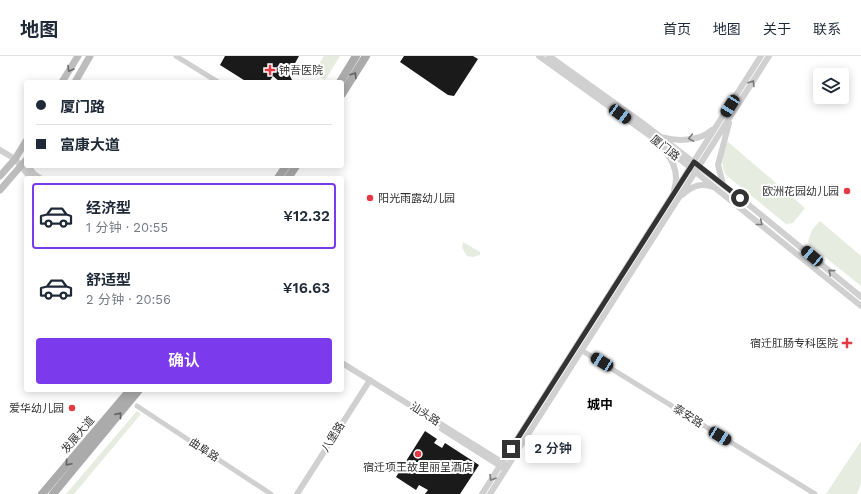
<!DOCTYPE html>
<html lang="zh">
<meta charset="utf-8">
<style>
:root{--surface:#fff;--page:#f2f2f3;--text:#1f2937;--muted:#747a83;--line:#e0e1e3;--accent:#7c3aed}
body{margin:0;font-family:"Work Sans","Noto Sans SC",sans-serif;background:var(--page);color:var(--text);height:100vh;display:flex;flex-direction:column;font-size:15px;white-space:nowrap}
*{box-sizing:border-box;margin:0}
p{font-size:13px;color:var(--muted)}
.icon{flex:none;width:22px;height:22px;fill:none;stroke:currentColor;stroke-width:2;stroke-linecap:round;stroke-linejoin:round}
.map{position:relative;flex:1;overflow:hidden}
.side{position:absolute;left:24px;top:120px;width:320px;height:216px;display:flex;flex-direction:column;background:var(--surface);border-radius:4px;box-shadow:0 2px 10px #0003}
.side>*{flex:none}
.hud{position:absolute;left:24px;top:24px;width:320px;height:88px;border-radius:4px;box-shadow:0 2px 10px #0003;display:grid;align-content:center;height:88px;padding:0 12px;background:var(--surface)}
.tools{position:absolute;left:813px;top:12px;display:grid;gap:8px}
.tools a{display:grid;place-items:center;width:36px;height:36px;border-radius:4px;background:var(--surface);box-shadow:0 2px 10px #0003;font-size:20px}
.end{position:absolute;width:18px;height:18px;margin:-9px;border:5px solid #333;background:#fff;box-shadow:0 0 0 2px #fff}
.from{border-radius:50%}
.bubble{position:absolute;height:28px;border-radius:4px;background:var(--surface);box-shadow:0 2px 10px #0003;font-size:13px;font-weight:600;line-height:28px;text-align:center}
.car{position:absolute;width:12px;height:24px;margin:-12px -6px;border-radius:5px;box-shadow:0 0 3px 1px #0007;background:linear-gradient(#222 24%,#8ab4d8 0 40%,#222 0 76%,#8ab4d8 0 86%,#222 0)}
.hud b{display:flex;align-items:center;gap:14px;height:38px;font-size:15px}
.hud b+b{border-top:1px solid var(--line)}
.hud i{width:10px;height:10px;background:var(--text)}
ul{padding:7px 0 0;list-style:none}
li{display:flex;align-items:center;gap:12px;height:66px;margin:0 8px 6px;padding:0 4px;border:2px solid transparent;border-radius:4px}
li div{flex:1}
li b{display:block;font-size:15px}
li em{font-style:normal;font-weight:600}
li.selected{border-color:var(--accent)}
li>.icon{width:36px;height:36px;stroke-width:1.5}
.action{display:flex;gap:8px;margin-top:auto;padding:8px 12px}
.action a{flex:1;height:46px;border-radius:4px;background:var(--accent);color:#fff;font-size:16px;font-weight:600;line-height:46px;text-align:center}
header{display:flex;align-items:center;gap:24px;box-sizing:border-box;height:56px;padding:0 20px;background:var(--surface);border-bottom:1px solid var(--line)}
header strong{font-size:19px}
nav{display:flex;gap:22px;margin-inline-start:auto;font-size:14px}
.map>svg:first-child{display:block}
</style>
<header>
<strong>地图</strong>
<nav><a>首页</a><a>地图</a><a>关于</a><a>联系</a></nav>
</header>
<div class="map">
<svg width="861" height="438" viewBox="0 0 861 438">
<rect width="100%" height="100%" fill="#fff"/>
<path fill="#e6ecdf" d="M324,0H340L325,24L313,17Z
M727,85L805,152L793,167L786,168L726,119C719,109 724,96 727,85Z
M820,165L861,200V230L809,188L808,185L812,174Z
M463,186L480,196V199L473,201L467,200L462,192Z
M137,355L141,358L74,438H66Z
M861,385V427L857,438H826Z"/>
<path fill="#1a1a1a" d="M225,0H299L289,18L293,26H280L273,20L269,26H247L220,9Z
M404,0H473L478,3L454,40L448,39L400,6Z
M425,375L437,383L434,387L442,392L445,387L479,409L460,438H425L428,434L419,429L416,434L396,421Z"/>
<g fill="none" stroke-linecap="round" stroke-linejoin="round">
<path stroke="#d0d0d0" stroke-width="5" d="M176,0L218,26
M581,294L815,438
M137,350L271,438"/>
<path stroke="#d0d0d0" stroke-width="6" d="M539,0L656,84L861,250
M549,0L641,66L749,149L861,241
M662,81C677,86 700,85 712,74
M0,94L15,103L31,122
M665,95C675,107 679,119 674,134
M28,110L34,118L40,122
M723,128L718,109L729,67
M682,139C691,131 700,126 713,131
M342,307L505,408
M442,373L502,411
M297,438L370,324
M482,438L761,0
M490,438L769,0"/>
<path stroke="#bdbdbd" stroke-width="7" d="M62,26L78,0
M75,26L90,0
M0,120L15,103L26,85
M0,134L26,104"/>
<path stroke="#ababab" stroke-width="8" d="M340,26L356,0
M342,38L366,0
M278,122L286,110
M288,122L296,110
M42,438L130,334
M53,438L139,334"/>
</g>
<defs><path id="oneway-chevron" d="M-2-3.5L2.5 0L-2 3.5" fill="none" stroke-width="1.6" stroke-linecap="round" stroke-linejoin="round"/></defs>
<use stroke="#6a6a6a" href="#oneway-chevron" transform="translate(70 13) rotate(121)"/>
<g stroke="#636363">
<use href="#oneway-chevron" transform="translate(354 19) rotate(-58)"/>
<use href="#oneway-chevron" transform="translate(119 359) rotate(-51)"/>
<use href="#oneway-chevron" transform="translate(68 407) rotate(131)"/>
</g>
<g stroke="#7a7a7a">
<use href="#oneway-chevron" transform="translate(752 27) rotate(-58)"/>
<use href="#oneway-chevron" transform="translate(691 82) rotate(170)"/>
<use href="#oneway-chevron" transform="translate(760 167) rotate(39)"/>
<use href="#oneway-chevron" transform="translate(831 216) rotate(-140)"/>
<use href="#oneway-chevron" transform="translate(492 422) rotate(122)"/>
</g>
<g fill="none" stroke-linecap="round" stroke-linejoin="round">
<path stroke="#333" stroke-width="5" d="M511,393L694,106L740,142"/>
</g>
<g fill="#e63946" stroke="#fff" stroke-width="1.5">
<path d="M268 8h4v4h4v4h-4v4h-4v-4h-4v-4h4z"/>
<circle cx="847" cy="135" r="4"/>
<circle cx="370" cy="142" r="4"/>
<path d="M845 281h4v4h4v4h-4v4h-4v-4h-4v-4h4z"/>
<circle cx="72" cy="352" r="4"/>
<circle cx="418" cy="398" r="4"/>
</g>
<g text-anchor="middle" dominant-baseline="central" stroke-width="4" stroke-linejoin="round" paint-order="stroke">
<g font-size="11" fill="#333" stroke="#fff" text-anchor="end">
<text x="279" y="14" text-anchor="start">钟吾医院</text>
<text x="839" y="135">欧洲花园幼儿园</text>
<text x="378" y="142" text-anchor="start">阳光雨露幼儿园</text>
<text x="838" y="287">宿迁肛肠专科医院</text>
<text x="64" y="352">爱华幼儿园</text>
<text x="418" y="411" text-anchor="middle">宿迁项王故里丽呈酒店</text>
</g>
<g font-size="11" fill="#333" stroke="#fff">
<text transform="translate(665 92) rotate(38)">厦门路</text>
<text transform="translate(425 358) rotate(32)">汕头路</text>
<text transform="translate(688 360) rotate(32)">泰安路</text>
<text transform="translate(78 379) rotate(-50)">发展大道</text>
<text transform="translate(333 381) rotate(-58)">八堡路</text>
<text transform="translate(204 394) rotate(33)">曲阜路</text>
</g>
<g font-size="13" font-weight="bold" fill="#000" stroke="#fff">
<text x="600" y="348">城中</text>
</g>
</g>
</svg>
<div class="tools">
<a><svg class="icon" aria-label="layers" viewBox="0 0 24 24"><path d="M12 4l9 5-9 5-9-5zM3 14l9 5 9-5"/></svg></a>
</div>
<i class="end from" style="left:740px;top:142px"></i>
<i class="end" style="left:511px;top:393px"></i>
<div class="bubble" style="left:525px;top:379px;width:56px">2 分钟</div>
<i class="car" style="left:730px;top:50px;rotate:213deg"></i>
<i class="car" style="left:620px;top:58px;rotate:126deg"></i>
<i class="car" style="left:812px;top:200px;rotate:310deg"></i>
<i class="car" style="left:602px;top:306px;rotate:302deg"></i>
<i class="car" style="left:720px;top:380px;rotate:121deg"></i>
<div class="hud">
<b><i class="from"></i>厦门路</b>
<b><i></i>富康大道</b>
</div>
<section class="side">
<ul>
<li class="selected"><svg class="icon" aria-label="car" viewBox="0 0 24 24"><path d="M5 17H2v-5l4-1 3-4h7l3 4 3 1v5h-3M9 17h6M6 11h13"/><circle cx="7" cy="17" r="2"/><circle cx="17" cy="17" r="2"/></svg><div><b>经济型</b><p>1 分钟 · 20:55</p></div><em>¥12.32</em></li>
<li><svg class="icon" aria-label="car" viewBox="0 0 24 24"><path d="M5 17H2v-5l4-1 3-4h7l3 4 3 1v5h-3M9 17h6M6 11h13"/><circle cx="7" cy="17" r="2"/><circle cx="17" cy="17" r="2"/></svg><div><b>舒适型</b><p>2 分钟 · 20:56</p></div><em>¥16.63</em></li>
</ul>
<div class="action"><a>确认</a></div>
</section>
</div>
